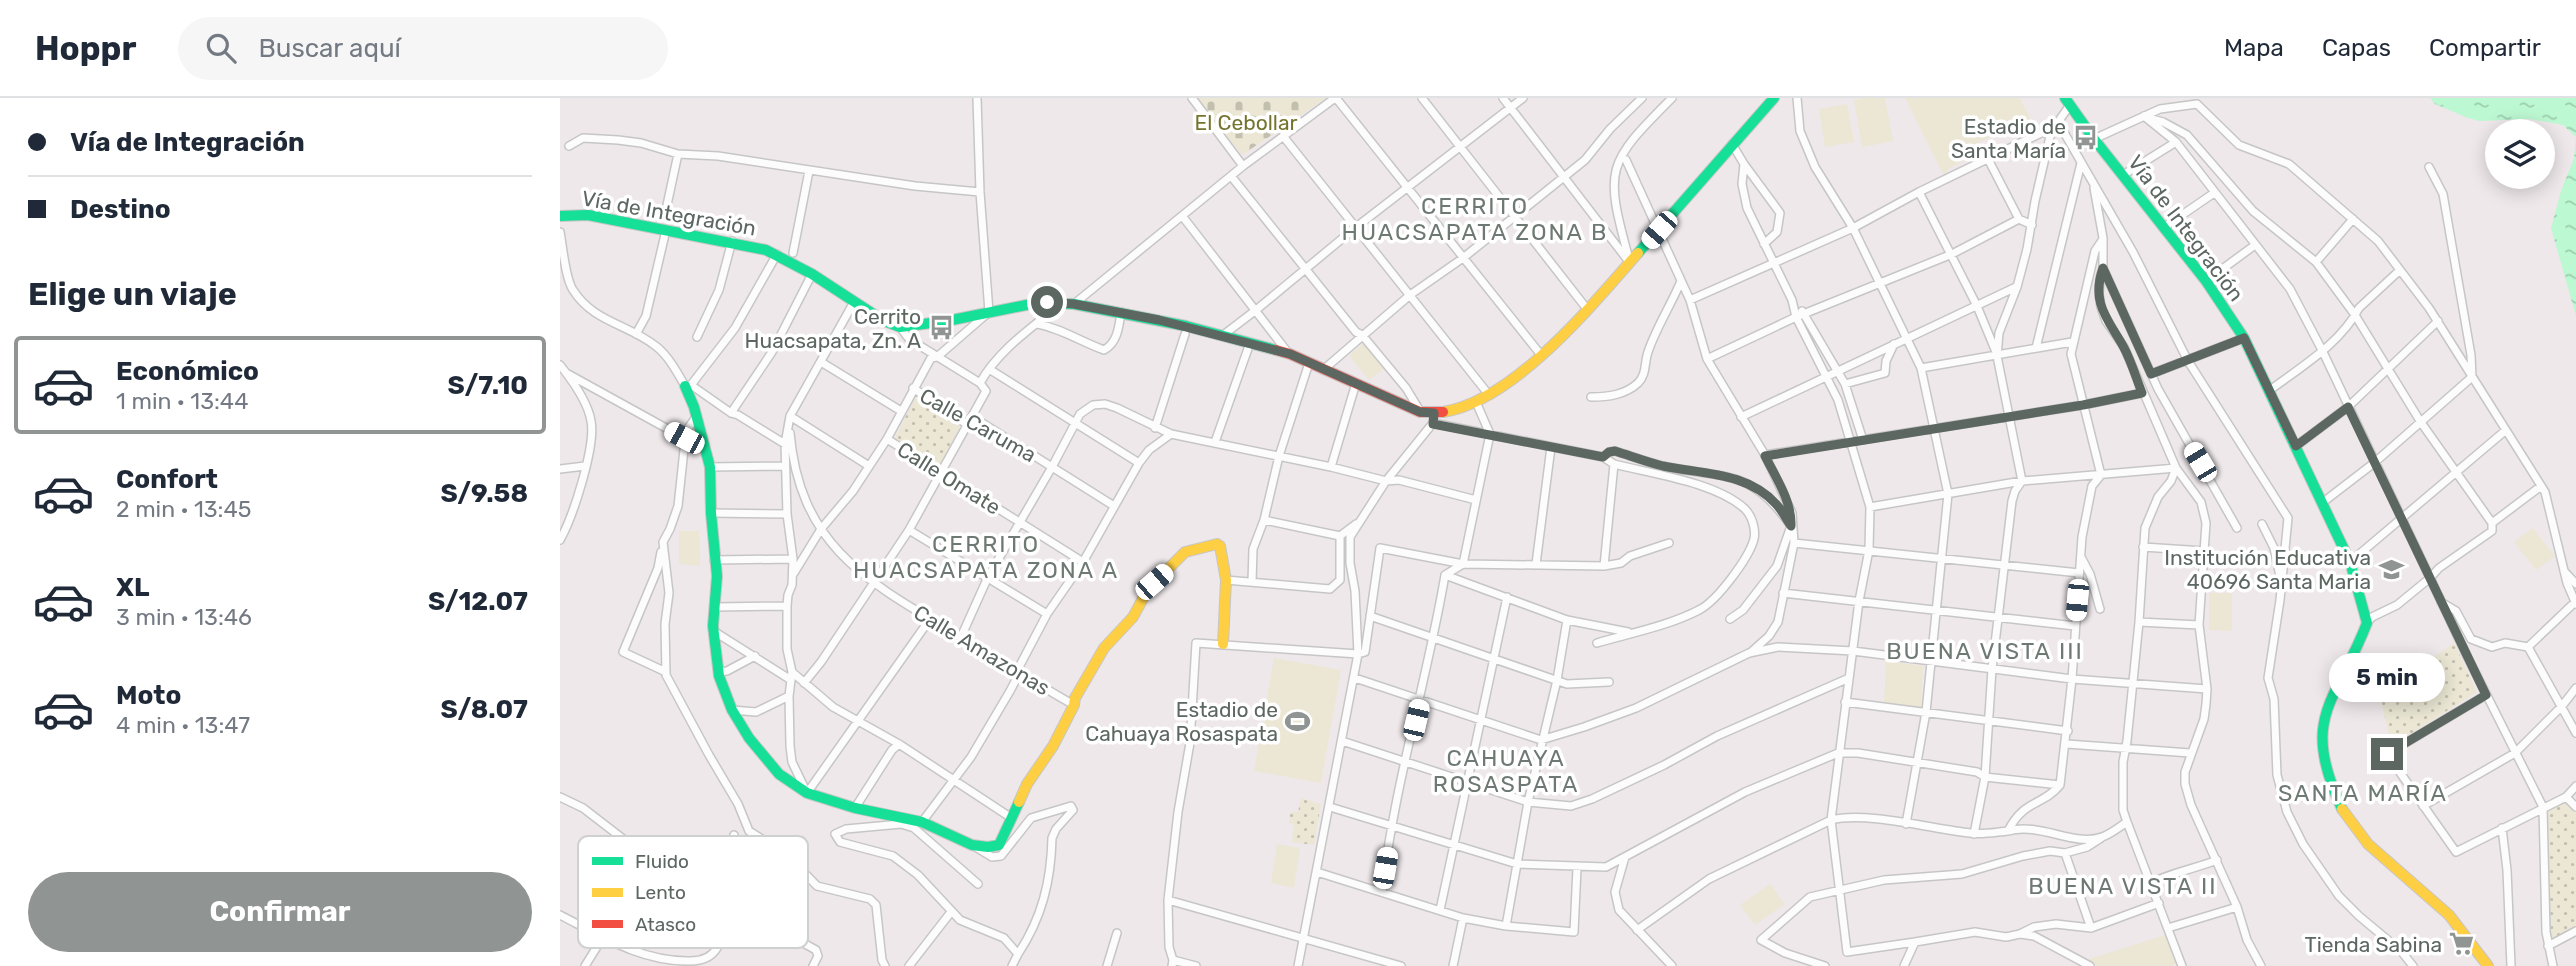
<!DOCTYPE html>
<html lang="es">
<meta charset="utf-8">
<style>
:root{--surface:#fff;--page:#f6f6f7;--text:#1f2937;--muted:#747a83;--line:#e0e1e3;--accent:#909492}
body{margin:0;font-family:Rubik,sans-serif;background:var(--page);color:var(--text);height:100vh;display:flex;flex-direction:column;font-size:26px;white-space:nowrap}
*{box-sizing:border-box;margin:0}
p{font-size:23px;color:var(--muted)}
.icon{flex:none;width:38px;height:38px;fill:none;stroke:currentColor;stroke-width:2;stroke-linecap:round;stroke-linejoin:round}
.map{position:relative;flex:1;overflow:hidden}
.side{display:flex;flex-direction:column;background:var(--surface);width:560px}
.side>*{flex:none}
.guide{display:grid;align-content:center;height:154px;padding:0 28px;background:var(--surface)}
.fabs{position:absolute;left:1925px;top:21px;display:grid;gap:14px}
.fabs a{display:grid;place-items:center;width:70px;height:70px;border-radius:50%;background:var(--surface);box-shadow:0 4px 18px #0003;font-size:35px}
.end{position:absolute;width:32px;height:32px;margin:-16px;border:9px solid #5d6762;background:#fff;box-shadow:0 0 0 4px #fff}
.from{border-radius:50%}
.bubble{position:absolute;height:49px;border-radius:24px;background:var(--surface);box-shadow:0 4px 18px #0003;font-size:23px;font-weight:700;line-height:49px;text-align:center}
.car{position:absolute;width:21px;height:42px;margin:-21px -10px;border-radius:9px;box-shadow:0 0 5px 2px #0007;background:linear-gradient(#fff 24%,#345 0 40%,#fff 0 76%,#345 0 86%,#fff 0)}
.guide b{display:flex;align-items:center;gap:24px;height:66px;font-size:26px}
.guide b+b{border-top:2px solid var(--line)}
.guide i{width:18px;height:18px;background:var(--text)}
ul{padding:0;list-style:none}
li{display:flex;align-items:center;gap:21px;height:98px;margin:0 14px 10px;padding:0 14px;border:4px solid transparent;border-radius:7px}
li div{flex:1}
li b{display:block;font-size:26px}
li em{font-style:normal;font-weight:700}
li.on{border-color:var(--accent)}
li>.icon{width:63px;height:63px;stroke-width:1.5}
h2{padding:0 28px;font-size:32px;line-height:84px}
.button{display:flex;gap:14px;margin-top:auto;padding:14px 28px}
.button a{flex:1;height:80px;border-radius:42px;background:var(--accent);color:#fff;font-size:28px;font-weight:700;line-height:80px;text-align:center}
header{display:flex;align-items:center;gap:42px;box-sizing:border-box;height:98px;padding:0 35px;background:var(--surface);border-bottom:2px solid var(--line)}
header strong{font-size:33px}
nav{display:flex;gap:38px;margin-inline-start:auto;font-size:24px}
.search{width:490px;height:63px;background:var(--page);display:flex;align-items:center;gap:18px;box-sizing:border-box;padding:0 24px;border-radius:38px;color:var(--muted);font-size:26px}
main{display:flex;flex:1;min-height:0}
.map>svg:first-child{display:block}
</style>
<header>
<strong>Hoppr</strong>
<div class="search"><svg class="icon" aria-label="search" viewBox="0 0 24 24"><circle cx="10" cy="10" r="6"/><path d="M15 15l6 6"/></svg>Buscar aquí</div>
<nav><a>Mapa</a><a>Capas</a><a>Compartir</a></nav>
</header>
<main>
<section class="side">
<div class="guide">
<b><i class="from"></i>Vía de Integración</b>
<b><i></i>Destino</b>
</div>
<h2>Elige un viaje</h2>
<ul>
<li class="on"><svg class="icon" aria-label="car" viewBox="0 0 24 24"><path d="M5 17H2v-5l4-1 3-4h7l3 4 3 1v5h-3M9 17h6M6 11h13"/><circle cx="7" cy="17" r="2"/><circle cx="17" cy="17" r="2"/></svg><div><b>Económico</b><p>1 min · 13:44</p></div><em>S/7.10</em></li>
<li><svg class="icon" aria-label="car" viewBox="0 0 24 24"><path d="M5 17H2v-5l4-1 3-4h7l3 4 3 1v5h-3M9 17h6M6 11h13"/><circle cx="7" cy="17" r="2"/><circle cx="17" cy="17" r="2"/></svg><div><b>Confort</b><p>2 min · 13:45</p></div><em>S/9.58</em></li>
<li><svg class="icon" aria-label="car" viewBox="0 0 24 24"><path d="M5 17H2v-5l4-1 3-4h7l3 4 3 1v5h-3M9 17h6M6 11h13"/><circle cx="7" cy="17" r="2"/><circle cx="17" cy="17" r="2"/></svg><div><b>XL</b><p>3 min · 13:46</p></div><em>S/12.07</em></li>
<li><svg class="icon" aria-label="car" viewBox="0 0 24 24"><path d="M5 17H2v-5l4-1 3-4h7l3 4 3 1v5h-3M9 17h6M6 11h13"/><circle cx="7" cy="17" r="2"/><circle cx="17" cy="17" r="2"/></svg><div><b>Moto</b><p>4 min · 13:47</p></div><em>S/8.07</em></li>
</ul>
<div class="button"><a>Confirmar</a></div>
</section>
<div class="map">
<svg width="2016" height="868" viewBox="0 0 2016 868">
<defs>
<pattern id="cemetery-stones" width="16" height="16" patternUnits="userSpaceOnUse" patternTransform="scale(1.75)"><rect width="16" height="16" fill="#ebe7d4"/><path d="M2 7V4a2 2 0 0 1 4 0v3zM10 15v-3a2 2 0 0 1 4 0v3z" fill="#c2bfaf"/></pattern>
<pattern id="park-dots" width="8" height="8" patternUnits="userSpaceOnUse" patternTransform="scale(1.75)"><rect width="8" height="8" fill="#ebe7d4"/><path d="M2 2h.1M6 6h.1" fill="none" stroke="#c2bfaf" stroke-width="1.8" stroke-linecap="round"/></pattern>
<pattern id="water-ripples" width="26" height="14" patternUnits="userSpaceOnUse" patternTransform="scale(1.75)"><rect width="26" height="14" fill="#bcf8d2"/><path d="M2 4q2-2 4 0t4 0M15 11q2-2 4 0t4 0" fill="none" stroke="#9ccdae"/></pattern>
</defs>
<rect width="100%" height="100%" fill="#eee8ea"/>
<path fill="#ebe7d4" d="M1303,0H1325L1333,43L1302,49L1294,2Z
M1345,0H1460L1471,22L1410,48L1415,58L1389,70L1385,77L1382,74Z
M1287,6L1294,44L1265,49L1259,11Z
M804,245L825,270L809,282L789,258Z
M1973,430L1995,458L1976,472L1954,444Z
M119,433H139L140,468L119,466Z
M1649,495H1672V533L1649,532Z
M714,560L781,572L761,685L694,673Z
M1326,563L1363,568L1361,610L1324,605Z
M717,746L740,750L734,790L711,785Z
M1210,786L1225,806L1195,827L1180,807Z
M1605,837L1616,866L1610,868H1537L1526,862Z"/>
<path fill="url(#cemetery-stones)" d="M637,0H766L682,57Z"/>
<path fill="url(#park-dots)" d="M355,300L400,328L379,368L335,340Z
M1894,545L1917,594L1831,648L1820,597Z
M741,700L761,706L754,747L732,744L734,726L729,725L730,714H738Z
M2006,705L2016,715V828L1991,841L1987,712Z"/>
<path fill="url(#water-ripples)" d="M1870,0H2016V218L1991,130L2001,93L2014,60L2016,39L2003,27L1993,25L1969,21L1919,23L1908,20L1875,6Z"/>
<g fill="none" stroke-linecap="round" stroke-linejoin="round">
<defs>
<path id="street" d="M632,0L683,68
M776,0L981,257
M862,0L1027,211
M943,0L1070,165
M1237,0L1240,33L1255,69L1293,130L1361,270L1388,396L1366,614L1346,726
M1584,18L1616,44L1730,191L1762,252L1908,560L1983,709L1986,834L1993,868
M1588,20L1603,24L1627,37L1693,113L1756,164L1795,217L1860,323L1932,425
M1498,24L1573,154L1628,263L1728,420L1720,502L1708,580L1714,601L1717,677L1727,714L1743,746L1779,798L1799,818L1841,853L1853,868
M723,38L929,297
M1534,41L1600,11L1637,6L1679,47L1729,66L1751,85L1818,143L1869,210L1985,394L2007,485L2016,506
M1172,46L1184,66L1182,86L1187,110L1232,202L1236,219L1278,302L1310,409L1309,452L1299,503L1271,722L1287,854L1355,844
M9,48L23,40L58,42L81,45L118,56L158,58L355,88L420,94
M1428,61L1459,121
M1066,62L1130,202L1147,261L1205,357L1232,415L1234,445L1218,524L1209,538L1190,555
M1184,66L1220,115L1217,134L1204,146
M1563,77L1616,44
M671,78L796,234L802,237L846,290L860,313
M1534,90L1543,140V170L1540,180L1539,196L1541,209L1546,223L1564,249L1616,370L1641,404L1646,425L1639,527L1647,591L1646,606L1644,621L1625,674V686L1631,707L1677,809L1687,842L1701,868
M1359,94L1417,208L1436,254
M107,107L118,56
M623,119L729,256
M1603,130L1654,95
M0,134C3,149 5,180 13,192C34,225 69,226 97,249C109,259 117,274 125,288L131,287L171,315L178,317L225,346
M1543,141L1535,153L1511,256L1541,377L1532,388L1522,439L1512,581L1500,687C1483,708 1464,701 1448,733C1481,724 1513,749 1542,739C1551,736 1559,729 1567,724
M233,155L249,73
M1069,161C1044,70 1046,66 1112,0
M1756,164L1793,121
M1543,170L1598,291L1677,430
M1646,183L1695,147
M1130,202L1293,130L1359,94L1481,35L1491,34
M294,204L230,318L225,346L227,416L233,461L232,487L228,497L227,508V551L232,574L229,598L230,648L232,664L247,695L370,521
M514,206L683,68L775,0
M1242,213L1285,286L1303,342
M477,226C501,230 521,244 544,252C558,244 559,228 561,214
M340,229L349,241L420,285
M76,236L86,218L106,132
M662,238L696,212L795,130L963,0
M137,239L159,192L172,143
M1476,250L1521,65
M1147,261L1236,219L1392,156L1459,121L1472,127
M261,264L341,313
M0,267C12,282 28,304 31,323C36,348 13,419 0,442
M1361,270L1512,244
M429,271L579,365
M763,272L850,197L903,160L1025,62L1050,31L1082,0
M8,276L124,340
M1591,276L1684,240
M1285,286L1325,275L1326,263L1334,246
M131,287L175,230L217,156
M353,290L408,327L419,323L554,408
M1710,292C1741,269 1781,245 1799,210L1840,172
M1031,299C1048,299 1065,297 1078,285C1087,276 1084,265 1088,254C1096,230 1111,207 1121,183
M171,315L212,254L252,176
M230,318L309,368
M136,319L126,333L118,408L110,431L103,444L109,495L105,526L106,577L149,657L178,706L189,733L227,757L257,788L310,801L316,807L322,862L325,868
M1181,319L1456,189
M873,325L1043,359L1054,366C1092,376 1156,384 1185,411C1192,418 1196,431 1194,441C1189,460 1157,503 1139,512C1108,528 1071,535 1037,545
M595,330L625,236
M230,335C240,450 310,485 399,538C438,561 475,585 514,607
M327,341L523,464
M655,344L690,245
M1736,348L1788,309L1878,223
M1205,357L1523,307L1582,295
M1043,359L1049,354L1055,353C1071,358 1087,364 1103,368C1165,381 1191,370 1231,428L1217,468L1183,512L1170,521
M150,369L224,368
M771,369L796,285
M0,371L25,368
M1762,405L1814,365L1912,279L1911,257L1883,96L1869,69
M1310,409L1462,383L1616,370L1611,383L1598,399L1585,430L1579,524L1567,643L1563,664V712L1567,724L1622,868
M151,415L227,416
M704,422L780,438L796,426
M1702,426L1714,450L1720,478
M349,432L487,516
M1234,445L1519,475
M1583,449L1644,453
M101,454L98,470L63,554L106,574
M1521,459L1530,476L1540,511
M154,462L233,461
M1790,464L1946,332
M976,466L991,349
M1044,468L1054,366
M2004,473L2016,486
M234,475L261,431L293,393L327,341L371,260L377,259L429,214L420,94L417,0
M885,477L1007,522L1068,534
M666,482L770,491L780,482V438
M692,484L693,451L704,422L719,358L749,265
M1223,495L1515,528
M1881,504L1896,513L1911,541L1932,549L1945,545L1968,549
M155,509L227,508
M810,518L1007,586L1049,584
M1579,524L1639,527
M1807,525L1812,519L1837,507L1870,480L1879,470L1932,433V425L1981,388
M155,534L231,582
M401,539L428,479L492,369L520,316L533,307L545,306L557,310L611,336L771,369L826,383L839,382L916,402
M1968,549L2016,635
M1968,549L2015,504
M158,574L167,573L195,558
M232,574L273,609L339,646L450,719
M795,580L981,642L1024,629L1076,610L1189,555L1218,549L1293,553L1512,581L1647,591
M244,585L261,564L349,432L426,293L420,285C438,252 474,228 502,205
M1926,597L1827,656L1896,754L2006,699L2016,688
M1285,604L1508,633
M172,612L196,614L229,598
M782,643L968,704L1011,708L1032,701L1104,667L1157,638L1289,580
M1507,646L1630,655
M0,699L23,710L71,747L97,757L154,796L256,852L258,858L253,868
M2006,699L2016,709
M1863,708L1955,655L2002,608L2016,590
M770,709L957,766L1046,769L1185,694L1278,655H1298L1417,674L1425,679L1500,687
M295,710L332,652L339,646
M344,720L341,726L286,731L275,736L280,744L333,758L358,777L400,822L444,840L458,856L452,868
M362,724L411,659L450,593L459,576V569L487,516L523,464L579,365L589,352L611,336
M341,726L354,730L418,786
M1942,730L1947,772L1951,868
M1414,736L1425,679L1432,571L1452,403L1455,393L1462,383L1437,258L1439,235L1457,189L1467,151L1475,103L1491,34L1510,7
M414,748L432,759L441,758L471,720L511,708L513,712L496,731L492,740C491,783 482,820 458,856
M1505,755L1531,830
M1065,759L1055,794L1059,812L1112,868
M757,774L903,820L946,828L1014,834L1017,770
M1591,786C1602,777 1641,769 1657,762
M822,794C834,687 867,583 885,477L903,466L930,336L916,304
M154,796L174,737
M608,802L841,868
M880,812L947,499
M0,817C41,838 82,864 130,863C141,863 151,860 157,850C170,824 99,769 79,757
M204,824L227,757
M946,828L968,704L997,582L1007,522
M1608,830L1677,809
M1077,832L1149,781L1271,722C1305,713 1373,731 1410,735C1422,737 1436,734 1448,733
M1460,836L1474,829L1496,826L1531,830L1599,805
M1988,848L2016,833
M613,862L636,868
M25,868L43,839L80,755
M349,868L391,814
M547,868L557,835
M612,868L613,862L609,849L608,802L618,714L630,645L636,545L798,556L805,554L820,450L903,466L1044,468L1061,465L1070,458L1109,445
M738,868L798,556L795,493L790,465V439L826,383L873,325L874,315
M893,868L903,820
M1265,868L1225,855L1201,842L1250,799L1324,782L1402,776L1463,758L1490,753L1505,755L1527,749L1541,740
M1344,868L1355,844L1415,834L1446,839L1460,836L1474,838L1530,868"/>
<path id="fast" d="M1505,0L1534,41L1646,183L1684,240L1790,464L1807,525C1776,605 1739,619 1782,711
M0,118L28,117L206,152L252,176L324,223L340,229L387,223L476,205L514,206L626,228L716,252
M1078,155L1214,0
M125,288L134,309L150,369L151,415L157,478L153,528L159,578L172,612L189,640L219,676L247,695L295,710L362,724L412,747L428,749L439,747L459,704"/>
<path id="slow" d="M883,314C954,303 1032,207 1078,155
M459,704L467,686L493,648L514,607L515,600L544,550L573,519L587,493L595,484L625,454L657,446L660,448L666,482L663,546
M1782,711L1808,746L1889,817L1928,868"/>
<path id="jam" d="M716,252L730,256L860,314H883"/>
</defs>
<use href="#street" stroke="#c7c6c7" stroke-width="10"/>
<use href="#fast" stroke="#c7c6c7" stroke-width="12"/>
<use href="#slow" stroke="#c7c6c7" stroke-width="12"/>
<use href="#jam" stroke="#c7c6c7" stroke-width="12"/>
<use href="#street" stroke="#fcfcfc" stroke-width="7"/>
<use href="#fast" stroke="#16e098" stroke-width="10"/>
<use href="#slow" stroke="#ffcf43" stroke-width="10"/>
<use href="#jam" stroke="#f24e42" stroke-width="10"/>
</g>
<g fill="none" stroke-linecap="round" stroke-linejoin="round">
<path stroke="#5d6762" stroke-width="9" d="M487,204L514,206L599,222L730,256L860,314L874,315L873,326L1043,359L1049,354L1055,353C1071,358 1087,364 1103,368C1142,376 1187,374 1216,406C1222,412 1226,421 1231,428C1232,403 1216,380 1205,358L1523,307L1582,295C1576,280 1571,262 1563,248C1547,220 1531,204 1543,170L1591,276L1684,240L1736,348L1788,309L1926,597L1827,656"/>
</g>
<defs>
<symbol id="bus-bare" viewBox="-9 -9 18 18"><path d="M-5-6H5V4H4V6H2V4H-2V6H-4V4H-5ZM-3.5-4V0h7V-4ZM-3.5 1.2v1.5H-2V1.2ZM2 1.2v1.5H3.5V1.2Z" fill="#909492" stroke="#fff" stroke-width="2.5" paint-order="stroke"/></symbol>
<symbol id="school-bare" viewBox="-9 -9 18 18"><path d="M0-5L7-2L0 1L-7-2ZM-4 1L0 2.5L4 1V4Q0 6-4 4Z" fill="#909492" stroke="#fff" stroke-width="2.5" paint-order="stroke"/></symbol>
<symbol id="stadium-bare" viewBox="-9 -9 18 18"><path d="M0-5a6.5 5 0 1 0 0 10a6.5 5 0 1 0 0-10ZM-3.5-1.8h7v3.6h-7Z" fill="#909492" stroke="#fff" stroke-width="2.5" paint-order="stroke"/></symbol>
<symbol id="supermarket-bare" viewBox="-9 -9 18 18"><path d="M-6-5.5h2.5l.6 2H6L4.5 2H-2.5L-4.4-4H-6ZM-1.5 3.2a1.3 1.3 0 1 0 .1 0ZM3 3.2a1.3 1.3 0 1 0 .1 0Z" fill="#909492" stroke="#fff" stroke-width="2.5" paint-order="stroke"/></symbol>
</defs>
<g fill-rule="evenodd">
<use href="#bus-bare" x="1508" y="22" width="35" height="35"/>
<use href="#bus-bare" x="364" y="212" width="35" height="35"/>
<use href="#school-bare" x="1814" y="454" width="35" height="35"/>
<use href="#stadium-bare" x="720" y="606" width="35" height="35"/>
<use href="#supermarket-bare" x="1884" y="828" width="35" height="35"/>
</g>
<g text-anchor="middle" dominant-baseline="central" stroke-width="7" stroke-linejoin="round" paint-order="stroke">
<g font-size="21" fill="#75742e" stroke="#fff">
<text x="686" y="24">El Cebollar</text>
</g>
<g font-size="21" fill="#5d6762" stroke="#fff" text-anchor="end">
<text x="1506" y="28">Estadio de<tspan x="1506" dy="24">Santa María</tspan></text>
<text x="361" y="218">Cerrito<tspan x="361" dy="24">Huacsapata, Zn. A</tspan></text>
<text x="1811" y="459">Institución Educativa<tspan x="1811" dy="24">40696 Santa Maria</tspan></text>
<text x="718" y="611">Estadio de<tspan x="718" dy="24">Cahuaya Rosaspata</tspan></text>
<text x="1882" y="846">Tienda Sabina</text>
</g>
<g font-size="21" fill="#5d6762" stroke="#fff">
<text transform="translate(109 115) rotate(10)">Vía de Integración</text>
<text transform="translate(1626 130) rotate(53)">Vía de Integración</text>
<text transform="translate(418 327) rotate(29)">Calle Caruma</text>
<text transform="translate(389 380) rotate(32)">Calle Omate</text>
<text transform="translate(422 552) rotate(31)">Calle Amazonas</text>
</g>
<g font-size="23" letter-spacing="2" fill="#6e7973" stroke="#fff">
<text x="915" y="108">CERRITO<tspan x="915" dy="26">HUACSAPATA ZONA B</tspan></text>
<text x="426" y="446">CERRITO<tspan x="426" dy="26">HUACSAPATA ZONA A</tspan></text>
<text x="1425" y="553">BUENA VISTA III</text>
<text x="946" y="660">CAHUAYA<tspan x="946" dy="26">ROSASPATA</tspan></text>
<text x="1803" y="695">SANTA MARÍA</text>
<text x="1563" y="788">BUENA VISTA II</text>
</g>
</g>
<rect x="18" y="738" width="230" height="112" rx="10" fill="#fff" stroke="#ced1d0" stroke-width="2"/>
<rect x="32" y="759" width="31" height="8" fill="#16e098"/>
<rect x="32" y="790" width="31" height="9" fill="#ffcf43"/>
<rect x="32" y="822" width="31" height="8" fill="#f24e42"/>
<g font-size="19" fill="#5d6762">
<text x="75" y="770">Fluido</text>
<text x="75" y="801">Lento</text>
<text x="75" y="833">Atasco</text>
</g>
</svg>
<div class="fabs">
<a><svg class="icon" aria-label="layers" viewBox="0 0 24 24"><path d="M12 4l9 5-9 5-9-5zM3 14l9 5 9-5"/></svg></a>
</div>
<i class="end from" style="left:487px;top:204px"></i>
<i class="end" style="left:1827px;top:656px"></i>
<div class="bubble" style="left:1769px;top:555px;width:116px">5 min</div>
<i class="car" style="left:1099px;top:132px;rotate:221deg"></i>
<i class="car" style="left:124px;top:340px;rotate:298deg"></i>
<i class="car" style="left:1640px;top:364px;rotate:329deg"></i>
<i class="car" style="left:594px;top:484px;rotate:49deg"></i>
<i class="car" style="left:1517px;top:502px;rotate:185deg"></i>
<i class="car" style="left:856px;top:622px;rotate:13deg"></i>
<i class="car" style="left:825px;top:770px;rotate:10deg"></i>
</div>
</main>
